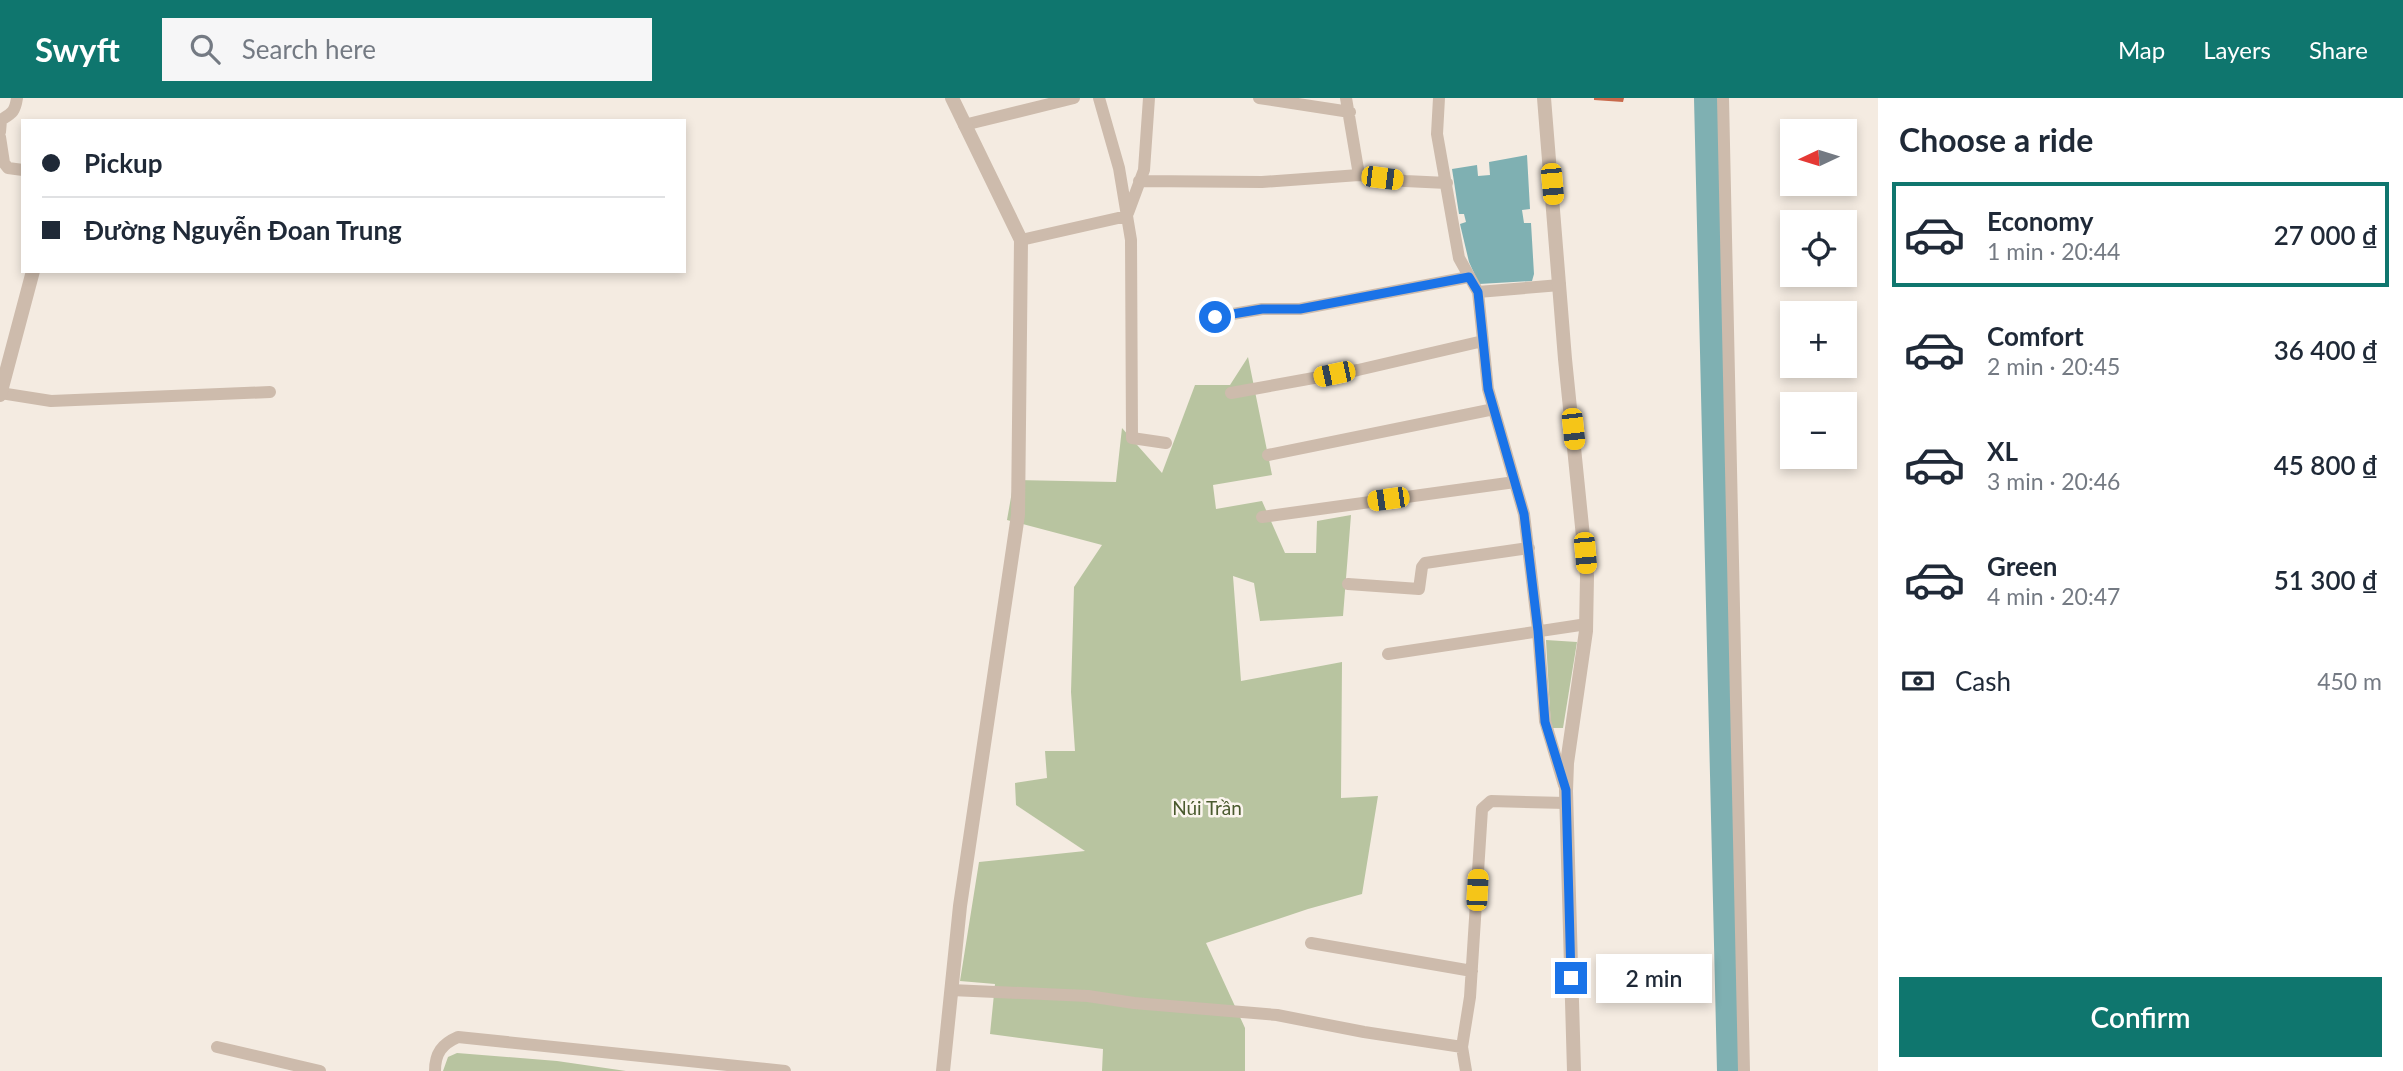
<!DOCTYPE html>
<meta charset="utf-8">
<style>
:root{--surface:#fff;--page:#f6f6f7;--text:#1f2937;--muted:#747a83;--line:#e0e1e3;--accent:#0f766e}
body{margin:0;font-family:Lato,sans-serif;background:var(--page);color:var(--text);height:100vh;display:flex;flex-direction:column;font-size:26px;white-space:nowrap}
*{box-sizing:border-box;margin:0}
p{font-size:23px;color:var(--muted)}
.icon{flex:none;width:38px;height:38px;fill:none;stroke:currentColor;stroke-width:2;stroke-linecap:round;stroke-linejoin:round}
.map{position:relative;flex:1;overflow:hidden}
.side{display:flex;flex-direction:column;background:var(--surface);width:525px}
.side>*{flex:none}
.banner{position:absolute;left:21px;top:21px;width:665px;height:154px;border-radius:0px;box-shadow:0 4px 10px #0003;display:grid;align-content:center;height:154px;padding:0 21px;background:var(--surface)}
.needle{width:46px;rotate:266deg}
.buttons{position:absolute;left:1780px;top:21px;display:grid;gap:14px}
.buttons a{display:grid;place-items:center;width:77px;height:77px;border-radius:0px;background:var(--surface);box-shadow:0 4px 10px #0003;font-size:35px}
.end{position:absolute;width:32px;height:32px;margin:-16px;border:9px solid #1a73e8;background:#fff;box-shadow:0 0 0 4px #fff}
.from{border-radius:50%}
.bubble{position:absolute;height:49px;border-radius:0px;background:var(--surface);box-shadow:0 4px 10px #0003;font-size:23px;font-weight:600;line-height:49px;text-align:center}
.car{position:absolute;width:21px;height:42px;margin:-21px -10px;border-radius:9px;box-shadow:0 0 5px 2px #0007;background:linear-gradient(#f5c518 24%,#345 0 40%,#f5c518 0 76%,#345 0 86%,#f5c518 0)}
.banner b{display:flex;align-items:center;gap:24px;height:66px;font-size:26px}
.banner b+b{border-top:2px solid var(--line)}
.banner i{width:18px;height:18px;background:var(--text)}
ul{padding:0;list-style:none}
li{display:flex;align-items:center;gap:21px;height:105px;margin:0 14px 10px;padding:0 7px;border:4px solid transparent;border-radius:0px}
li div{flex:1}
li b{display:block;font-size:26px}
li em{font-style:normal;font-weight:600}
li.selected{border-color:var(--accent)}
li>.icon{width:63px;height:63px;stroke-width:1.5}
h2{padding:0 21px;font-size:32px;line-height:84px}
.pay{display:flex;align-items:center;gap:18px;height:77px;padding:0 21px;font-size:26px}
.pay p{margin-inline-start:auto}
.cta{display:flex;gap:14px;margin-top:auto;padding:14px 21px}
.cta a{flex:1;height:80px;border-radius:0px;background:var(--accent);color:#fff;font-size:28px;font-weight:600;line-height:80px;text-align:center}
header{display:flex;align-items:center;gap:42px;box-sizing:border-box;height:98px;padding:0 35px;background:var(--accent);color:#fff}
header strong{font-size:33px}
nav{display:flex;gap:38px;margin-inline-start:auto;font-size:24px}
.search{width:490px;height:63px;background:var(--page);display:flex;align-items:center;gap:18px;box-sizing:border-box;padding:0 24px;border-radius:0px;color:var(--muted);font-size:26px}
main{display:flex;flex:1;min-height:0}
.map>svg:first-child{display:block}
</style>
<header>
<strong>Swyft</strong>
<div class="search"><svg class="icon" aria-label="search" viewBox="0 0 24 24"><circle cx="10" cy="10" r="6"/><path d="M15 15l6 6"/></svg>Search here</div>
<nav><a>Map</a><a>Layers</a><a>Share</a></nav>
</header>
<main>
<div class="map">
<svg width="1878" height="973" viewBox="0 0 1878 973">
<rect width="100%" height="100%" fill="#f4ebe1"/>
<path fill="#b8c4a0" d="M1248,259L1272,377L1213,387L1216,411L1262,403L1285,455H1316L1317,423L1351,417L1343,518L1260,523L1254,485L1233,478L1241,583L1342,564L1341,700L1378,698L1362,796L1308,811L1206,845L1245,930V973H1102L1103,951L990,936L995,886L960,883L979,764L1085,753L1016,707L1015,685L1047,680L1045,653H1075L1071,594L1074,489L1102,447L1007,422L1014,382L1116,384L1122,330L1162,375L1195,287H1230Z
M1546,542L1577,544L1563,630H1551Z
M457,955L557,963L626,973H443L448,959Z"/>
<path fill="#7fb0b2" d="M1527,57L1530,111L1522,112L1524,125H1531L1534,176L1532,183L1479,186L1469,164L1460,126L1466,124L1464,116H1459L1452,71L1477,67L1478,78L1490,77L1489,64Z"/>
<g fill="none" stroke-linecap="round" stroke-linejoin="round">
<path stroke="#7fb0b2" stroke-width="26" d="M1707,0L1730,973"/>
</g>
<path fill="#c8694b" d="M1594,0H1624L1623,4L1594,2Z"/>
<g fill="none" stroke-linecap="round" stroke-linejoin="round">
<path stroke="#cdbbac" stroke-width="12" d="M1099,0L1119,70L1131,142L1132,340L1166,345
M1259,0L1350,14
M1346,0L1359,77
M1439,0L1437,36L1459,160L1478,194L1488,291L1524,416L1538,532L1545,623L1564,687
M1723,0L1744,973
M964,27L1074,0
M0,34L1,22C12,15 15,14 17,0
M0,39L4,65L8,70L23,72
M1139,83L1262,84L1359,77L1405,83L1447,85
M1128,115L1144,72L1149,0
M1021,142L1127,118
M1478,194L1560,187
M1215,219L1262,211H1300L1469,179
M0,295L51,303L270,294
M1231,295L1358,272L1483,243
M1268,357L1494,311
M1262,419L1515,384
M1348,486L1419,491L1422,469L1425,465L1529,450
M1388,556L1587,526
M1311,845L1472,873
M951,892L1088,898L1134,905L1277,917L1364,934L1462,949
M217,949L320,973
M435,973C435,955 442,946 458,939L785,973
M1466,973L1462,949L1470,899L1482,711L1491,703L1566,705"/>
<path stroke="#cdbbac" stroke-width="14" d="M1544,0L1565,261L1587,478L1586,533L1567,665L1566,693L1574,973
M0,297L33,173
M943,973L960,808L1018,417L1021,142L952,0"/>
</g>
<g fill="none" stroke-linecap="round" stroke-linejoin="round">
<path stroke="#1a73e8" stroke-width="9" d="M1215,219L1262,211H1300L1469,179L1478,194L1488,291L1524,416L1538,533L1545,624L1566,692L1571,880"/>
</g>
<g text-anchor="middle" dominant-baseline="central" stroke-width="5" stroke-linejoin="round" paint-order="stroke">
<g font-size="19" fill="#4a5a2e" stroke="#fbf5ee">
<text x="1207" y="709">Núi Trần</text>
</g>
</g>
</svg>
<div class="buttons">
<a><svg class="needle" viewBox="-14 -14 28 28"><path d="M0-13l5 13h-10z" fill="#e53935"/><path d="M0 13l5-13h-10z" fill="#747a83"/></svg></a>
<a><svg class="icon" aria-label="locate" viewBox="0 0 24 24"><circle cx="12" cy="12" r="6"/><path d="M12 2v4M12 18v4M2 12h4M18 12h4"/></svg></a>
<a>+</a>
<a>−</a>
</div>
<i class="end from" style="left:1215px;top:219px"></i>
<i class="end" style="left:1571px;top:880px"></i>
<div class="bubble" style="left:1596px;top:856px;width:116px">2 min</div>
<i class="car" style="left:1382px;top:80px;rotate:97deg"></i>
<i class="car" style="left:1552px;top:86px;rotate:175deg"></i>
<i class="car" style="left:1334px;top:276px;rotate:258deg"></i>
<i class="car" style="left:1573px;top:331px;rotate:174deg"></i>
<i class="car" style="left:1388px;top:401px;rotate:262deg"></i>
<i class="car" style="left:1585px;top:455px;rotate:175deg"></i>
<i class="car" style="left:1477px;top:792px;rotate:3deg"></i>
<div class="banner">
<b><i class="from"></i>Pickup</b>
<b><i></i>Đường Nguyễn Đoan Trung</b>
</div>
</div>
<section class="side">
<h2>Choose a ride</h2>
<ul>
<li class="selected"><svg class="icon" aria-label="car" viewBox="0 0 24 24"><path d="M5 17H2v-5l4-1 3-4h7l3 4 3 1v5h-3M9 17h6M6 11h13"/><circle cx="7" cy="17" r="2"/><circle cx="17" cy="17" r="2"/></svg><div><b>Economy</b><p>1 min · 20:44</p></div><em>27 000 ₫</em></li>
<li><svg class="icon" aria-label="car" viewBox="0 0 24 24"><path d="M5 17H2v-5l4-1 3-4h7l3 4 3 1v5h-3M9 17h6M6 11h13"/><circle cx="7" cy="17" r="2"/><circle cx="17" cy="17" r="2"/></svg><div><b>Comfort</b><p>2 min · 20:45</p></div><em>36 400 ₫</em></li>
<li><svg class="icon" aria-label="car" viewBox="0 0 24 24"><path d="M5 17H2v-5l4-1 3-4h7l3 4 3 1v5h-3M9 17h6M6 11h13"/><circle cx="7" cy="17" r="2"/><circle cx="17" cy="17" r="2"/></svg><div><b>XL</b><p>3 min · 20:46</p></div><em>45 800 ₫</em></li>
<li><svg class="icon" aria-label="car" viewBox="0 0 24 24"><path d="M5 17H2v-5l4-1 3-4h7l3 4 3 1v5h-3M9 17h6M6 11h13"/><circle cx="7" cy="17" r="2"/><circle cx="17" cy="17" r="2"/></svg><div><b>Green</b><p>4 min · 20:47</p></div><em>51 300 ₫</em></li>
</ul>
<div class="pay"><svg class="icon" aria-label="cash" viewBox="0 0 24 24"><path d="M3 7h18v10H3z"/><circle cx="12" cy="12" r="2"/></svg>Cash<p>450 m</p></div>
<div class="cta"><a>Confirm</a></div>
</section>
</main>
